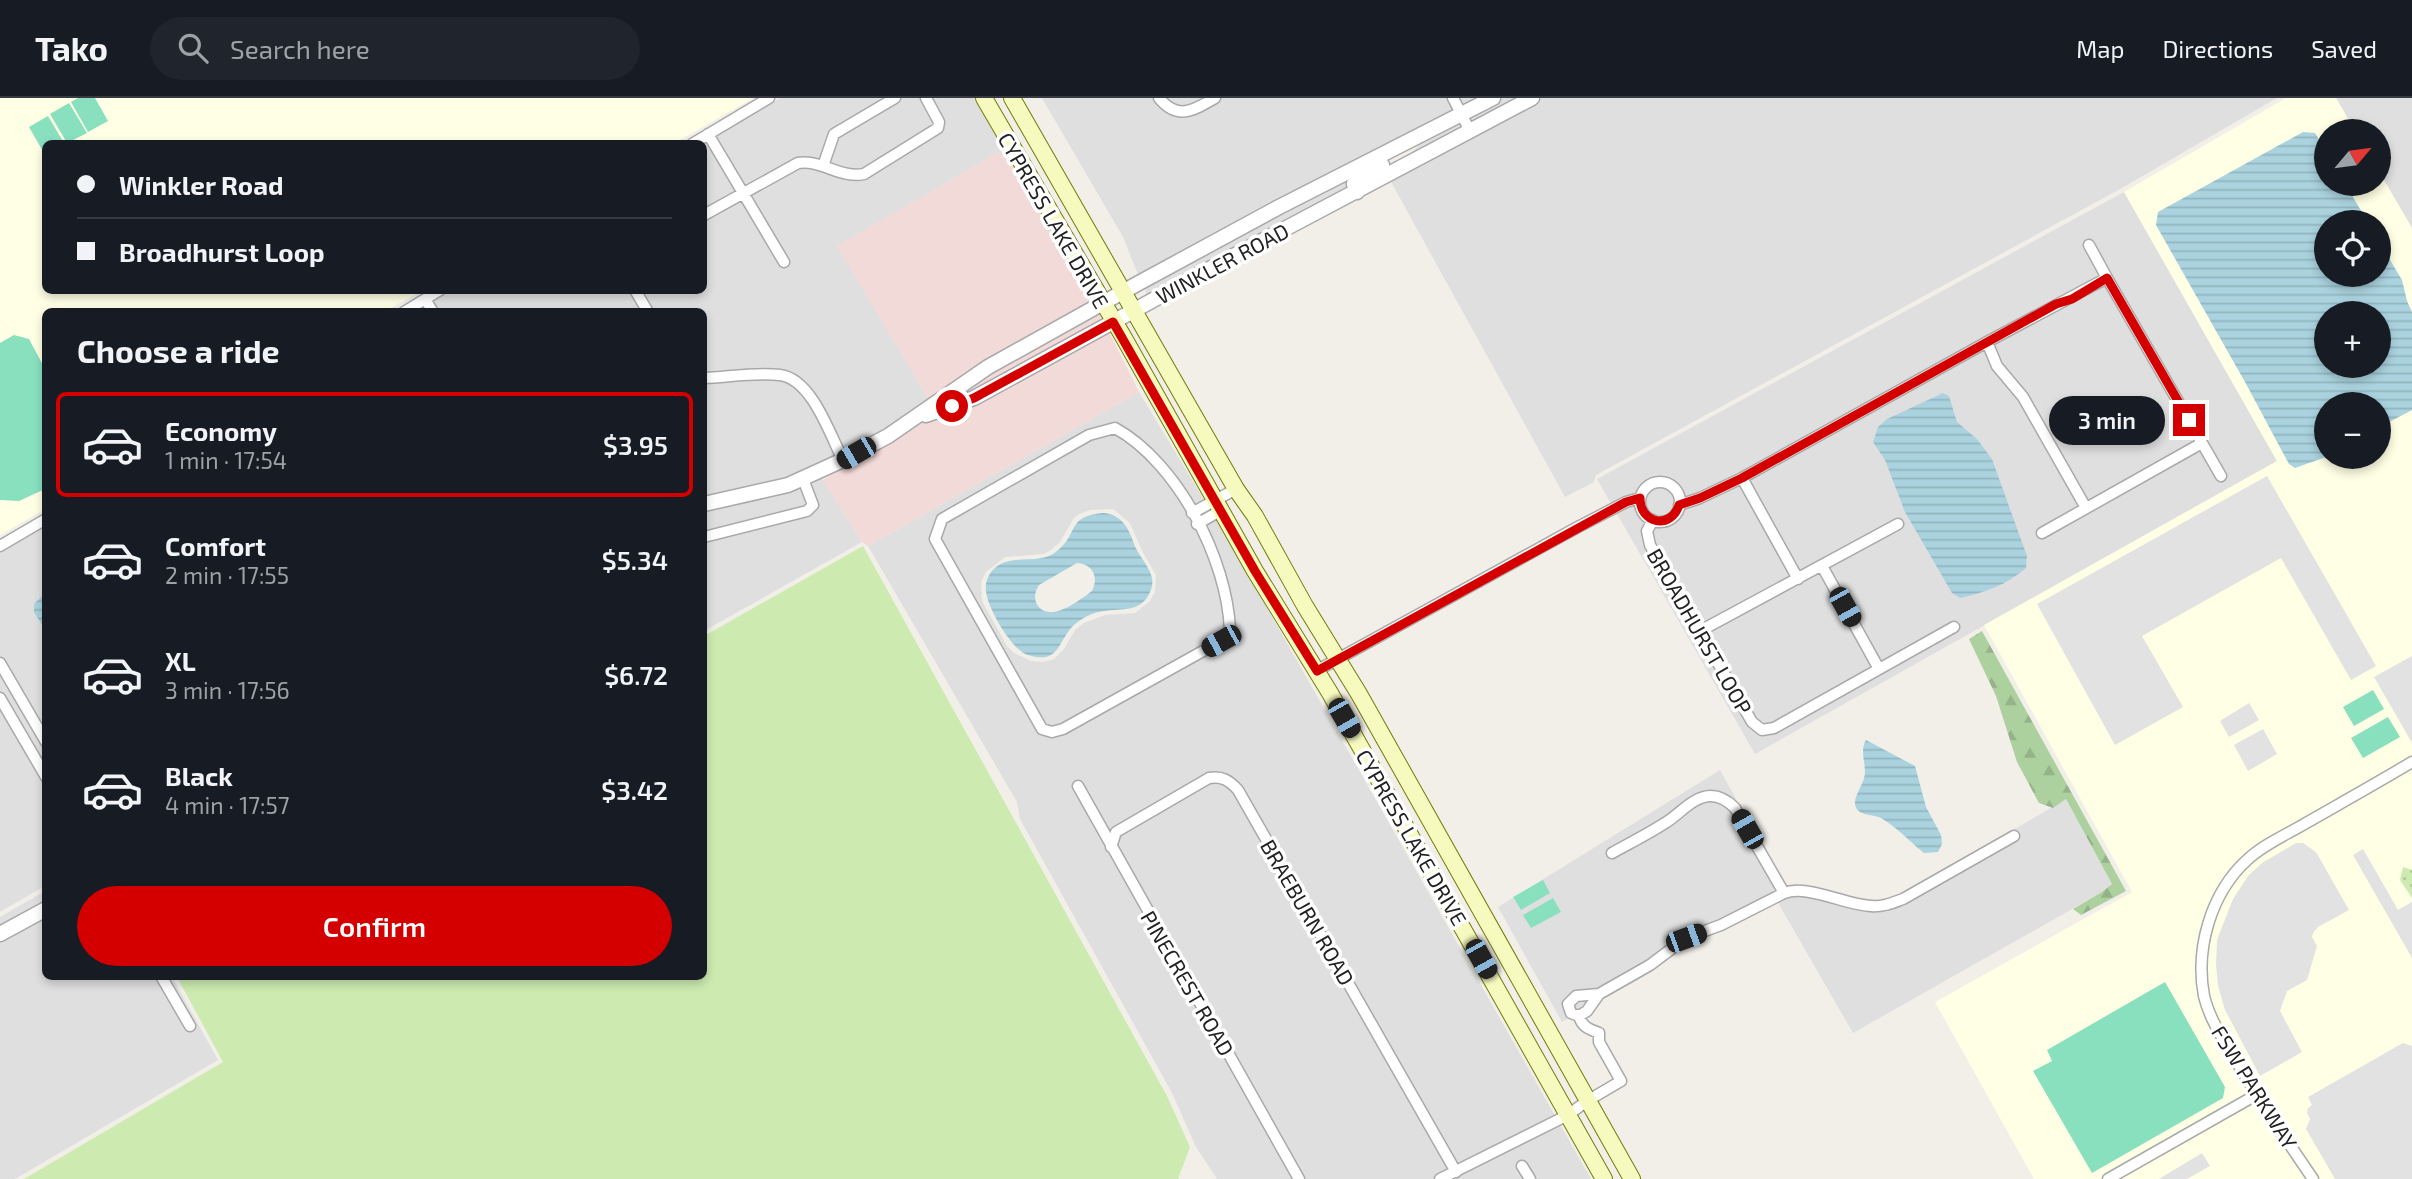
<!DOCTYPE html>
<meta charset="utf-8">
<style>
:root{--surface:#171b24;--page:#20242c;--text:#f1f3f6;--muted:#9ea1a6;--line:#363941;--accent:#d40000}
body{margin:0;font-family:"Exo 2",sans-serif;background:var(--page);color:var(--text);height:100vh;display:flex;flex-direction:column;font-size:26px;white-space:nowrap}
*{box-sizing:border-box;margin:0}
p{font-size:23px;color:var(--muted)}
.icon{flex:none;width:38px;height:38px;fill:none;stroke:currentColor;stroke-width:2;stroke-linecap:round;stroke-linejoin:round}
.map{position:relative;flex:1;overflow:hidden}
.details{position:absolute;left:42px;top:210px;width:665px;height:672px;display:flex;flex-direction:column;background:var(--surface);border-radius:10px;box-shadow:0 4px 10px #0003}
.details>*{flex:none}
.banner{position:absolute;left:42px;top:42px;width:665px;height:154px;border-radius:10px;box-shadow:0 4px 10px #0003;display:grid;align-content:center;height:154px;padding:0 35px;background:var(--surface)}
.needle{width:46px;rotate:61deg}
.buttons{position:absolute;left:2314px;top:21px;display:grid;gap:14px}
.buttons a{display:grid;place-items:center;width:77px;height:77px;border-radius:50%;background:var(--surface);box-shadow:0 4px 10px #0003;font-size:35px}
.end{position:absolute;width:32px;height:32px;margin:-16px;border:9px solid #d40000;background:#fff;box-shadow:0 0 0 4px #fff}
.from{border-radius:50%}
.bubble{position:absolute;height:49px;border-radius:24px;background:var(--surface);box-shadow:0 4px 10px #0003;font-size:23px;font-weight:600;line-height:49px;text-align:center}
.car{position:absolute;width:21px;height:42px;margin:-21px -10px;border-radius:9px;box-shadow:0 0 5px 2px #0007;background:linear-gradient(#222 24%,#8ab4d8 0 40%,#222 0 76%,#8ab4d8 0 86%,#222 0)}
.banner b{display:flex;align-items:center;gap:24px;height:66px;font-size:26px}
.banner b+b{border-top:2px solid var(--line)}
.banner i{width:18px;height:18px;background:var(--text)}
ul{padding:0;list-style:none}
li{display:flex;align-items:center;gap:21px;height:105px;margin:0 14px 10px;padding:0 21px;border:4px solid transparent;border-radius:10px}
li div{flex:1}
li b{display:block;font-size:26px}
li em{font-style:normal;font-weight:600}
li.on{border-color:var(--accent)}
li>.icon{width:63px;height:63px;stroke-width:1.5}
h2{padding:0 35px;font-size:32px;line-height:84px}
.cta{display:flex;gap:14px;margin-top:auto;padding:14px 35px}
.cta a{flex:1;height:80px;border-radius:42px;background:var(--accent);color:#fff;font-size:28px;font-weight:600;line-height:80px;text-align:center}
header{display:flex;align-items:center;gap:42px;box-sizing:border-box;height:98px;padding:0 35px;background:var(--surface);border-bottom:2px solid var(--line)}
header strong{font-size:33px}
nav{display:flex;gap:38px;margin-inline-start:auto;font-size:24px}
.search{width:490px;height:63px;background:var(--page);display:flex;align-items:center;gap:18px;box-sizing:border-box;padding:0 24px;border-radius:38px;color:var(--muted);font-size:26px}
.map>svg:first-child{display:block}
</style>
<header>
<strong>Tako</strong>
<div class="search"><svg class="icon" aria-label="search" viewBox="0 0 24 24"><circle cx="10" cy="10" r="6"/><path d="M15 15l6 6"/></svg>Search here</div>
<nav><a>Map</a><a>Directions</a><a>Saved</a></nav>
</header>
<div class="map">
<svg width="2412" height="1081" viewBox="0 0 2412 1081">
<defs>
<pattern id="forest-firs" width="22" height="20" patternUnits="userSpaceOnUse" patternTransform="scale(1.75)"><rect width="22" height="20" fill="#add19e"/><path d="M5 1l3.5 6h-7zM16 11l3.5 6h-7z" fill="#95b388"/></pattern>
<pattern id="garden-dots" width="8" height="8" patternUnits="userSpaceOnUse" patternTransform="scale(1.75)"><rect width="8" height="8" fill="#cdebb0"/><path d="M2 2h.1M6 6h.1" fill="none" stroke="#b0c997" stroke-width="1.8" stroke-linecap="round"/></pattern>
<pattern id="water-rules" width="6" height="5" patternUnits="userSpaceOnUse" patternTransform="scale(1.75)"><rect width="6" height="5" fill="#aad3df"/><path d="M0 2.5h6" fill="none" stroke="#92b5bf"/></pattern>
</defs>
<rect width="100%" height="100%" fill="#f2efe9"/>
<path fill="#e0dfdf" fill-rule="evenodd" d="M780,0H974L1004,51L838,148L929,302L902,320L885,334L786,382L704,401V214H438L432,203L451,192H704L702,45Z
M1042,0H1482L1139,179L1123,139Z
M1503,0H1518L1410,56L1425,41Z
M1542,0H2277L2122,90L1596,377L1594,384L1565,399L1390,82Z
M2336,0H2412V130L2378,72V33H2355Z
M1361,73L1350,92L1148,199L1143,188Z
M2124,94L2277,363L1755,656L1597,381Z
M1139,294L1229,443L1591,1081H1217L1196,1049L1172,995L1020,721L1017,704L868,448ZM1113,411L1130,425L1142,453L1156,477L1155,494L1150,503L1135,515L1105,517L1084,525L1075,532L1064,551L1054,561L1043,564L1031,563L1014,555L1007,548L982,503L981,484L986,474L1005,459L1044,456L1051,452L1060,444L1074,420L1081,415L1091,412Z
M822,380L862,444L704,533V411L805,390Z
M45,421V788L0,814V448Z
M1720,672L1787,792L1890,804L2066,701L2112,786L2102,794L1853,935L1776,801L1677,847L1643,879L1562,924L1498,809Z
M45,793V805L0,830V819Z
M45,816L46,878L172,879L218,962L15,1081H0V842Z"/>
<path fill="#f2dad9" d="M1004,51L1093,204L929,302L837,148Z
M1098,213L1103,223L983,289L941,306L991,273Z
M1108,232L1139,294L868,448L862,444L823,382L914,326L969,307Z"/>
<path fill="#ffffe5" fill-rule="evenodd" d="M0,0H753L675,45L46,46V192L422,193L385,213L46,214L45,411L0,437Z
M2286,0H2336L2355,33H2326V86H2378V72L2412,130V1081H2034L1935,904L2132,794L1984,527L2277,363L2124,94ZM2326,124H2378V177H2326ZM2326,215H2378V268H2326ZM2326,306H2378V359H2326Z"/>
<path fill="#cdebb0" d="M863,448L1167,998L1190,1049L1178,1081H24L223,964L177,879L704,878V538Z"/>
<path fill="url(#forest-firs)" d="M1982,533L2126,793L2081,817L2073,811L2102,794L2112,786L2066,701L2053,710L2039,705L2017,664L1996,598L1969,541Z"/>
<path fill="url(#garden-dots)" d="M2403,769L2412,772V800L2400,782Z"/>
<path fill="#88e0be" d="M78,0H95L108,23L88,34L71,4Z
M69,5L87,35L67,45L50,16Z
M48,18L64,45L46,46L45,57L29,29Z
M14,237L29,241L45,271V391L19,403L0,402V245Z
M2373,592L2384,611L2354,628L2343,609Z
M2388,619L2400,639L2363,660L2351,640Z
M1543,782L1550,795L1521,812L1513,799Z
M1553,800L1561,814L1531,830L1523,817Z
M2165,884L2225,989L2223,1000L2092,1075L2033,973L2052,963L2047,952Z"/>
<path fill="#e2e2e2" d="M2267,378L2376,568L2351,582L2281,460L2142,538L2183,609L2115,647L2037,506Z
M2412,558V645L2374,579Z
M2249,605L2259,622L2229,639L2220,623Z
M2263,631L2277,656L2248,673L2234,647Z
M2296,745H2303L2316,754L2349,812L2318,829L2313,835L2312,839L2317,848L2307,882L2287,893L2280,913L2302,954L2260,978L2225,912L2218,888L2216,867L2217,842L2233,801L2248,778L2262,765Z
M2363,751L2398,812L2412,804V860L2353,757Z
M2403,945L2412,948V1081H2335L2306,1031L2310,1021L2307,1015L2308,1010L2312,1007L2308,999Z
M2202,1055L2210,1068L2187,1081H2159Z"/>
<path fill="url(#water-rules)" fill-rule="evenodd" d="M2303,34L2315,35L2326,53V86H2345L2368,124H2326V177H2378V142L2402,182L2407,203L2412,214V312L2378,330V306H2326V359L2295,370L2289,366L2245,284L2156,127L2158,114ZM2326,215H2378V268H2326Z
M1943,295L1949,298L1957,324L1977,341L1992,361L2027,458L2026,470C2006,487 1986,494 1960,500L1952,495L1905,414L1885,362L1873,344L1878,329L1887,321Z
M1103,415C1121,416 1129,430 1134,446C1140,462 1159,476 1150,494C1141,515 1122,510 1104,513C1093,514 1079,521 1071,530C1057,547 1058,566 1028,557C1012,553 986,508 986,492C985,483 989,475 996,469C1014,455 1039,468 1057,453C1079,436 1066,418 1103,415ZM1077,465C1093,466 1099,479 1092,493C1080,502 1051,525 1038,508C1033,501 1035,493 1039,487Z
M45,495V532L34,514V506Z
M1866,642L1915,668L1926,709L1941,737L1942,746L1938,754L1924,755C1910,744 1897,729 1881,720C1873,716 1855,718 1855,705C1855,695 1865,685 1865,674C1865,663 1860,652 1866,642Z"/>
<g fill="none" stroke-linecap="round" stroke-linejoin="round">
<defs>
<path id="minor" d="M1159,0C1178,23 1194,12 1215,0
M1453,0L1470,33
M708,36L784,164
M692,46L769,0
M823,68L834,36L895,0
M704,117L798,65C820,61 841,81 864,76L938,30L939,24L926,0
M2089,147L2107,180
M635,192L648,214
M425,201L433,214
M404,214L440,192
M1987,244L1997,268L2023,299L2086,410
M704,280C728,279 756,274 780,277C812,281 830,337 843,362
M1115,330C1178,365 1227,461 1230,532L1221,543L1063,631L1052,634L1042,631L935,441L942,421L1089,337Z
M1742,380L1798,481
M1640 404a20 20 0 1 1 40 0a20 20 0 1 1-40 0Z
M1679,407L1700,400L1742,380L1987,244L2107,180L2221,378
M1192,415L1236,391
M1653,422L1647,433L1650,447L1752,624L1762,632L1774,630L1954,529
M1197,426L1220,413
M2042,435L2202,345
M704,439L807,413L813,407L803,381
M0,448L46,421
M1822,468L1879,571
M1700,533L1898,426
M0,565L46,644
M1316,573L1576,430L1626,404L1640,400
M0,600L46,679
M1078,688L1299,1081
M1111,749L1116,734L1209,680C1222,678 1229,682 1238,692L1456,1074
M1612,755C1630,745 1648,736 1665,725C1679,717 1693,698 1711,698C1721,698 1728,703 1735,710L1784,795
M161,878L190,928
M1599,896L1576,898L1568,906L1571,915L1579,918L1587,913L1599,896L1650,867L1686,840L1721,827L1784,795C1807,786 1845,807 1871,808C1883,809 1892,805 1903,801L2014,738
M1522,1068L1530,1081
M1440,1081L1568,1017L1587,1003L1621,983L1599,944V935C1589,931 1582,929 1579,918
M2108,1081L2256,997
M2313,1081C2285,1040 2257,999 2232,956C2221,938 2209,919 2204,898C2195,850 2211,795 2247,762C2264,746 2286,737 2306,725C2341,705 2377,685 2412,664"/>
<path id="tertiary" d="M1357,94L1354,86L1382,67
M926,317L974,300L1228,161L1532,0
M704,406L788,387L843,362L888,338L988,269L1137,186L1279,109L1493,0
M0,836L46,811"/>
<path id="secondary" d="M984,0L1124,240L1255,473L1330,595L1604,1081
M1012,0L1236,391L1255,418L1305,508L1359,596L1632,1081"/>
</defs>
<use href="#minor" stroke="#a9a9a9" stroke-width="13"/>
<use href="#tertiary" stroke="#a9a9a9" stroke-width="17"/>
<use href="#secondary" stroke="#707d05" stroke-width="18"/>
<use href="#minor" stroke="#fff" stroke-width="10"/>
<use href="#tertiary" stroke="#fff" stroke-width="14"/>
<use href="#secondary" stroke="#f7fabf" stroke-width="16"/>
</g>
<g fill="none" stroke-linecap="round" stroke-linejoin="round">
<path stroke="#d40000" stroke-width="9" d="M952,308L974,300L1113,224L1255,473L1317,573L1626,404L1640,400C1640,426 1671,432 1679,407L1700,400L1742,380L2056,206L2072,201L2107,180L2189,322"/>
</g>
<g text-anchor="middle" dominant-baseline="central" stroke-width="7" stroke-linejoin="round" paint-order="stroke">
<g font-size="21" fill="#222" stroke="#fff">
<text transform="translate(1054 122) rotate(60)">CYPRESS LAKE DRIVE</text>
<text transform="translate(1222 165) rotate(-28)">WINKLER ROAD</text>
<text transform="translate(1700 533) rotate(60)">BROADHURST LOOP</text>
<text transform="translate(1412 739) rotate(60)">CYPRESS LAKE DRIVE</text>
<text transform="translate(1308 814) rotate(60)">BRAEBURN ROAD</text>
<text transform="translate(1188 885) rotate(60)">PINECREST ROAD</text>
<text transform="translate(2255 989) rotate(58)">FSW PARKWAY</text>
</g>
</g>
</svg>
<div class="buttons">
<a><svg class="needle" viewBox="-14 -14 28 28"><path d="M0-13l5 13h-10z" fill="#e53935"/><path d="M0 13l5-13h-10z" fill="#9ea1a6"/></svg></a>
<a><svg class="icon" aria-label="locate" viewBox="0 0 24 24"><circle cx="12" cy="12" r="6"/><path d="M12 2v4M12 18v4M2 12h4M18 12h4"/></svg></a>
<a>+</a>
<a>−</a>
</div>
<i class="end from" style="left:952px;top:308px"></i>
<i class="end" style="left:2189px;top:322px"></i>
<div class="bubble" style="left:2049px;top:298px;width:116px">3 min</div>
<i class="car" style="left:856px;top:355px;rotate:240deg"></i>
<i class="car" style="left:1845px;top:509px;rotate:151deg"></i>
<i class="car" style="left:1221px;top:543px;rotate:241deg"></i>
<i class="car" style="left:1344px;top:620px;rotate:150deg"></i>
<i class="car" style="left:1747px;top:731px;rotate:330deg"></i>
<i class="car" style="left:1686px;top:840px;rotate:70deg"></i>
<i class="car" style="left:1481px;top:861px;rotate:151deg"></i>
<div class="banner">
<b><i class="from"></i>Winkler Road</b>
<b><i></i>Broadhurst Loop</b>
</div>
<section class="details">
<h2>Choose a ride</h2>
<ul>
<li class="on"><svg class="icon" aria-label="car" viewBox="0 0 24 24"><path d="M5 17H2v-5l4-1 3-4h7l3 4 3 1v5h-3M9 17h6M6 11h13"/><circle cx="7" cy="17" r="2"/><circle cx="17" cy="17" r="2"/></svg><div><b>Economy</b><p>1 min · 17:54</p></div><em>$3.95</em></li>
<li><svg class="icon" aria-label="car" viewBox="0 0 24 24"><path d="M5 17H2v-5l4-1 3-4h7l3 4 3 1v5h-3M9 17h6M6 11h13"/><circle cx="7" cy="17" r="2"/><circle cx="17" cy="17" r="2"/></svg><div><b>Comfort</b><p>2 min · 17:55</p></div><em>$5.34</em></li>
<li><svg class="icon" aria-label="car" viewBox="0 0 24 24"><path d="M5 17H2v-5l4-1 3-4h7l3 4 3 1v5h-3M9 17h6M6 11h13"/><circle cx="7" cy="17" r="2"/><circle cx="17" cy="17" r="2"/></svg><div><b>XL</b><p>3 min · 17:56</p></div><em>$6.72</em></li>
<li><svg class="icon" aria-label="car" viewBox="0 0 24 24"><path d="M5 17H2v-5l4-1 3-4h7l3 4 3 1v5h-3M9 17h6M6 11h13"/><circle cx="7" cy="17" r="2"/><circle cx="17" cy="17" r="2"/></svg><div><b>Black</b><p>4 min · 17:57</p></div><em>$3.42</em></li>
</ul>
<div class="cta"><a>Confirm</a></div>
</section>
</div>
